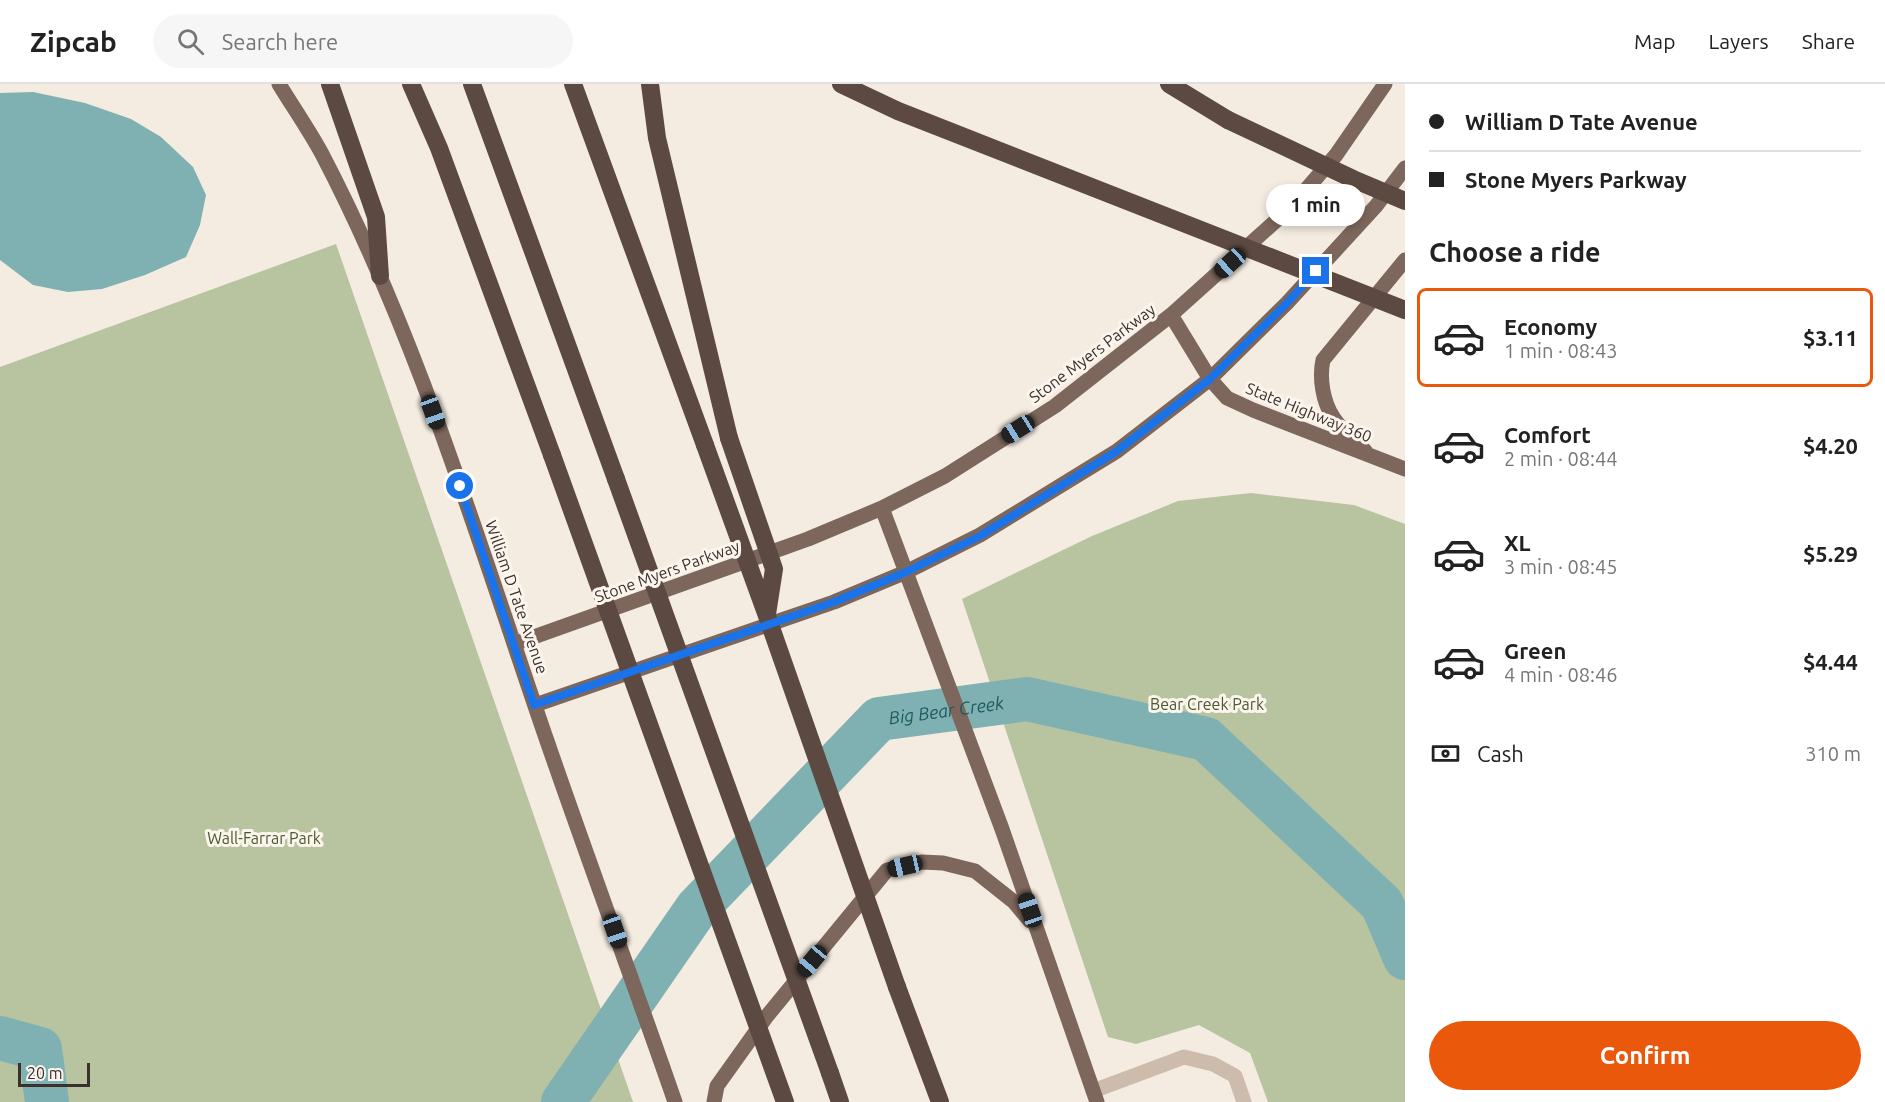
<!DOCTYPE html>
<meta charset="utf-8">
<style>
:root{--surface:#fff;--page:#f6f6f6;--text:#222;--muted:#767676;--line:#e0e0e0;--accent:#ea580c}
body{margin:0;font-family:Ubuntu,sans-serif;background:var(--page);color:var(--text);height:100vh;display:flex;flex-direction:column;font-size:22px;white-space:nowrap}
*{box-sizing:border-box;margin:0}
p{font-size:20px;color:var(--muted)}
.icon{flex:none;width:33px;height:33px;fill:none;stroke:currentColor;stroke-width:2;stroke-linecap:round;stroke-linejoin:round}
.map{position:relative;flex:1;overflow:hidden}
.drawer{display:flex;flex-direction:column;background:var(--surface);width:480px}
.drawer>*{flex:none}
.top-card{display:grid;align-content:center;height:132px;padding:0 24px;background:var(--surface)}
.scale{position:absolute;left:18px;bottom:15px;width:72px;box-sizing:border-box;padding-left:6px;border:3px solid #3b302b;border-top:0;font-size:16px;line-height:21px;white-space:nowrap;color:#3b302b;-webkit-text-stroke:4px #fbf5ee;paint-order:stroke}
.end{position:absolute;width:27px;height:27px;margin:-14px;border:8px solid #1a73e8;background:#fff;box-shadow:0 0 0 3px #fff}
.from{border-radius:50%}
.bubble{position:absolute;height:42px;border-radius:21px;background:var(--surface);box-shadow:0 3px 9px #0003;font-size:20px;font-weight:700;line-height:42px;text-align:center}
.car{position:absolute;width:18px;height:36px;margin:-18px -9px;border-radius:8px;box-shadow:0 0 4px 2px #0007;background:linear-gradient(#222 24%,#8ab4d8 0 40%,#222 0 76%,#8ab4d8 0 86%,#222 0)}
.top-card b{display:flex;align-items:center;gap:21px;height:57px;font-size:22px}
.top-card b+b{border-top:2px solid var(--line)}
.top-card i{width:15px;height:15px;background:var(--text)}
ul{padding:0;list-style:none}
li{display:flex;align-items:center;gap:18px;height:99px;margin:0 12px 9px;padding:0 12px;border:3px solid transparent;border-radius:9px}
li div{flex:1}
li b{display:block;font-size:22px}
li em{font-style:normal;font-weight:700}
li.selected{border-color:var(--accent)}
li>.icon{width:54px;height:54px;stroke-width:1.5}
h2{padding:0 24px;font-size:27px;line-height:72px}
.pay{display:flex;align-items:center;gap:15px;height:66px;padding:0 24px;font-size:22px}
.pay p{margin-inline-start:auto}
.cta{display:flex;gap:12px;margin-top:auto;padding:12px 24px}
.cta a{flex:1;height:69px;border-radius:36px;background:var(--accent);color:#fff;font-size:24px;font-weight:700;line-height:69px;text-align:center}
header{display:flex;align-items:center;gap:36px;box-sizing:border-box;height:84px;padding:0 30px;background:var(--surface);border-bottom:2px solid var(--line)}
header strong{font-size:28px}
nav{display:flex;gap:33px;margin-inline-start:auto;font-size:21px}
.search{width:420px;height:54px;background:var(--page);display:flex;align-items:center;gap:15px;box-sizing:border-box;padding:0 21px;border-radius:33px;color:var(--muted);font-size:22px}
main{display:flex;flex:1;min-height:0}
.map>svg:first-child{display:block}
</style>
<header>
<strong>Zipcab</strong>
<div class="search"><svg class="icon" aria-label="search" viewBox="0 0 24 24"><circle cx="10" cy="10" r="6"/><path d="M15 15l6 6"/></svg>Search here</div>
<nav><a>Map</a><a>Layers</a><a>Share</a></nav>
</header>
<main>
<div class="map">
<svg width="1405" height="1018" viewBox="0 0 1405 1018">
<rect width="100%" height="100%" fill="#f4ebe1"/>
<path fill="#b8c4a0" d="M336,160L633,1018H0V283Z
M1251,409L1354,421L1405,440V1018H1268L1250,969L1199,941L1136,960L1108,953L962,515L1092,452L1178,417Z"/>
<path fill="#7fb0b2" d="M33,8L85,19L131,35L161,53L193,83L206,111L200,141L186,173L145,191L102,205L68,208L33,201L0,176V9Z"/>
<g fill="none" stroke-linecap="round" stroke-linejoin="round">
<g stroke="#7fb0b2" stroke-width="44">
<path d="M0,954L40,965L47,1018"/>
<path id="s1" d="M563,1018L697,824L879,635L1027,615L1206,655L1382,820L1405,874"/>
</g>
<path stroke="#cdbbac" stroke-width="15" d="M1093,1007L1184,973L1213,980L1235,992L1244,1018"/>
<path stroke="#7d675c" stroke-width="15" d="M279,0C293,23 309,46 322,70C413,244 471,434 534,619C579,752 629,885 675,1018
M1171,231L1210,295L1227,314L1253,326L1405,385
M1366,368C1356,357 1340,345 1333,333C1323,318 1319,294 1323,276L1405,176
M882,424L1002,745L1097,1018
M514,560L808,455L882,424L945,392L1055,322L1171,231L1279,134L1304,108L1336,71L1385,0
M535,621L834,518L906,488L980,451L1117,367L1210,295L1287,219L1376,122L1405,84
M714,1018L717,1002L767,932L887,786L922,778L943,779L975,787L1014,818L1030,837"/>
<path stroke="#5c4a42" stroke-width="18" d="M330,0L376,133L380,192
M411,0L439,64L552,371
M472,0L616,395
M573,0L705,361
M650,0L657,54L729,354
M1169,0L1228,36
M897,903L940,1018
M830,989L840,1018"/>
<path stroke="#5c4a42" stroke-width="18" d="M841,0L898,27L1405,226
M1228,36L1353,95L1405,117
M729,354L774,485L767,530
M705,361L767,532L897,903
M552,371L785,1018
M616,395L830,989"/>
</g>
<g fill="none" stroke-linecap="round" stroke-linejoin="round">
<path stroke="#1a73e8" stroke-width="8" d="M460,402L534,621L834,518L906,488L980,452L1117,367L1210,295L1287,219L1316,187"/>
</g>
<g text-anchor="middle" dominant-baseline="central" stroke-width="6" stroke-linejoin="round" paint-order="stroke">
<g font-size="16" fill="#3b302b" stroke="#fbf5ee">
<text transform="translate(1092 269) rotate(-37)">Stone Myers Parkway</text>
<text transform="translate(1309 328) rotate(22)">State Highway 360</text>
<text transform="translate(667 487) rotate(-20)">Stone Myers Parkway</text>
<text transform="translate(517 513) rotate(71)">William D Tate Avenue</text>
</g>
<g font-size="16" fill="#4a5a2e" stroke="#fbf5ee">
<text x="1207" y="620">Bear Creek Park</text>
<text x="264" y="754">Wall-Farrar Park</text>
</g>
<g font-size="18" font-style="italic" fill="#1f5a5e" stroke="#fbf5ee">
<text stroke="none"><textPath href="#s1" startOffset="566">Big Bear Creek</textPath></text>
</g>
</g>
</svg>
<div class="scale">20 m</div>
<i class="end from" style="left:460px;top:402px"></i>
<i class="end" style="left:1316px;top:187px"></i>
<div class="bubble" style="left:1266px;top:100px;width:99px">1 min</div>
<i class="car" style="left:1230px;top:179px;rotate:228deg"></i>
<i class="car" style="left:433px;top:328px;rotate:160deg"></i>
<i class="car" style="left:1018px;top:345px;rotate:238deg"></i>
<i class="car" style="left:905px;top:782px;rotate:257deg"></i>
<i class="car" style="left:1030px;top:826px;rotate:341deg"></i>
<i class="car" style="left:615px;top:847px;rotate:161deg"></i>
<i class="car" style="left:812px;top:877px;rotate:220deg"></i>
</div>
<section class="drawer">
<div class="top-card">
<b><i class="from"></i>William D Tate Avenue</b>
<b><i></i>Stone Myers Parkway</b>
</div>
<h2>Choose a ride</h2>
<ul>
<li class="selected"><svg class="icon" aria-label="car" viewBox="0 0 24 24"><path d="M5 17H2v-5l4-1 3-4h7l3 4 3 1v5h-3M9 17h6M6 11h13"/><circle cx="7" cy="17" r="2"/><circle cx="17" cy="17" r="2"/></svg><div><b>Economy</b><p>1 min · 08:43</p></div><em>$3.11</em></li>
<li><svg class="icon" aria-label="car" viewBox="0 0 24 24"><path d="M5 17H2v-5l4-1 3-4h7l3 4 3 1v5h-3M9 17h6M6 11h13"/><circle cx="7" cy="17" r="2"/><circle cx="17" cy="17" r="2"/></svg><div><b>Comfort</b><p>2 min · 08:44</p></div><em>$4.20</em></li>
<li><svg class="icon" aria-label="car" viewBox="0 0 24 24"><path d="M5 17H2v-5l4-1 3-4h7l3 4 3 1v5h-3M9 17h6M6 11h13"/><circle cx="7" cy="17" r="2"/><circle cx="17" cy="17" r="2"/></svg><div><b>XL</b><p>3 min · 08:45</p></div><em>$5.29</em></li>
<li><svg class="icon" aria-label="car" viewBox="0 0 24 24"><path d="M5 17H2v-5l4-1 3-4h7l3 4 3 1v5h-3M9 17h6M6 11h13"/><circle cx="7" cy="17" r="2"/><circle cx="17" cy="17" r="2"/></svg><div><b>Green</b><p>4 min · 08:46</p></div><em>$4.44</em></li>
</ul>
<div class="pay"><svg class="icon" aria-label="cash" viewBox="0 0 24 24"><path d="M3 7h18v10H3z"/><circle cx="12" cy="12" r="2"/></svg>Cash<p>310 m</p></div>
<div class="cta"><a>Confirm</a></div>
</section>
</main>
